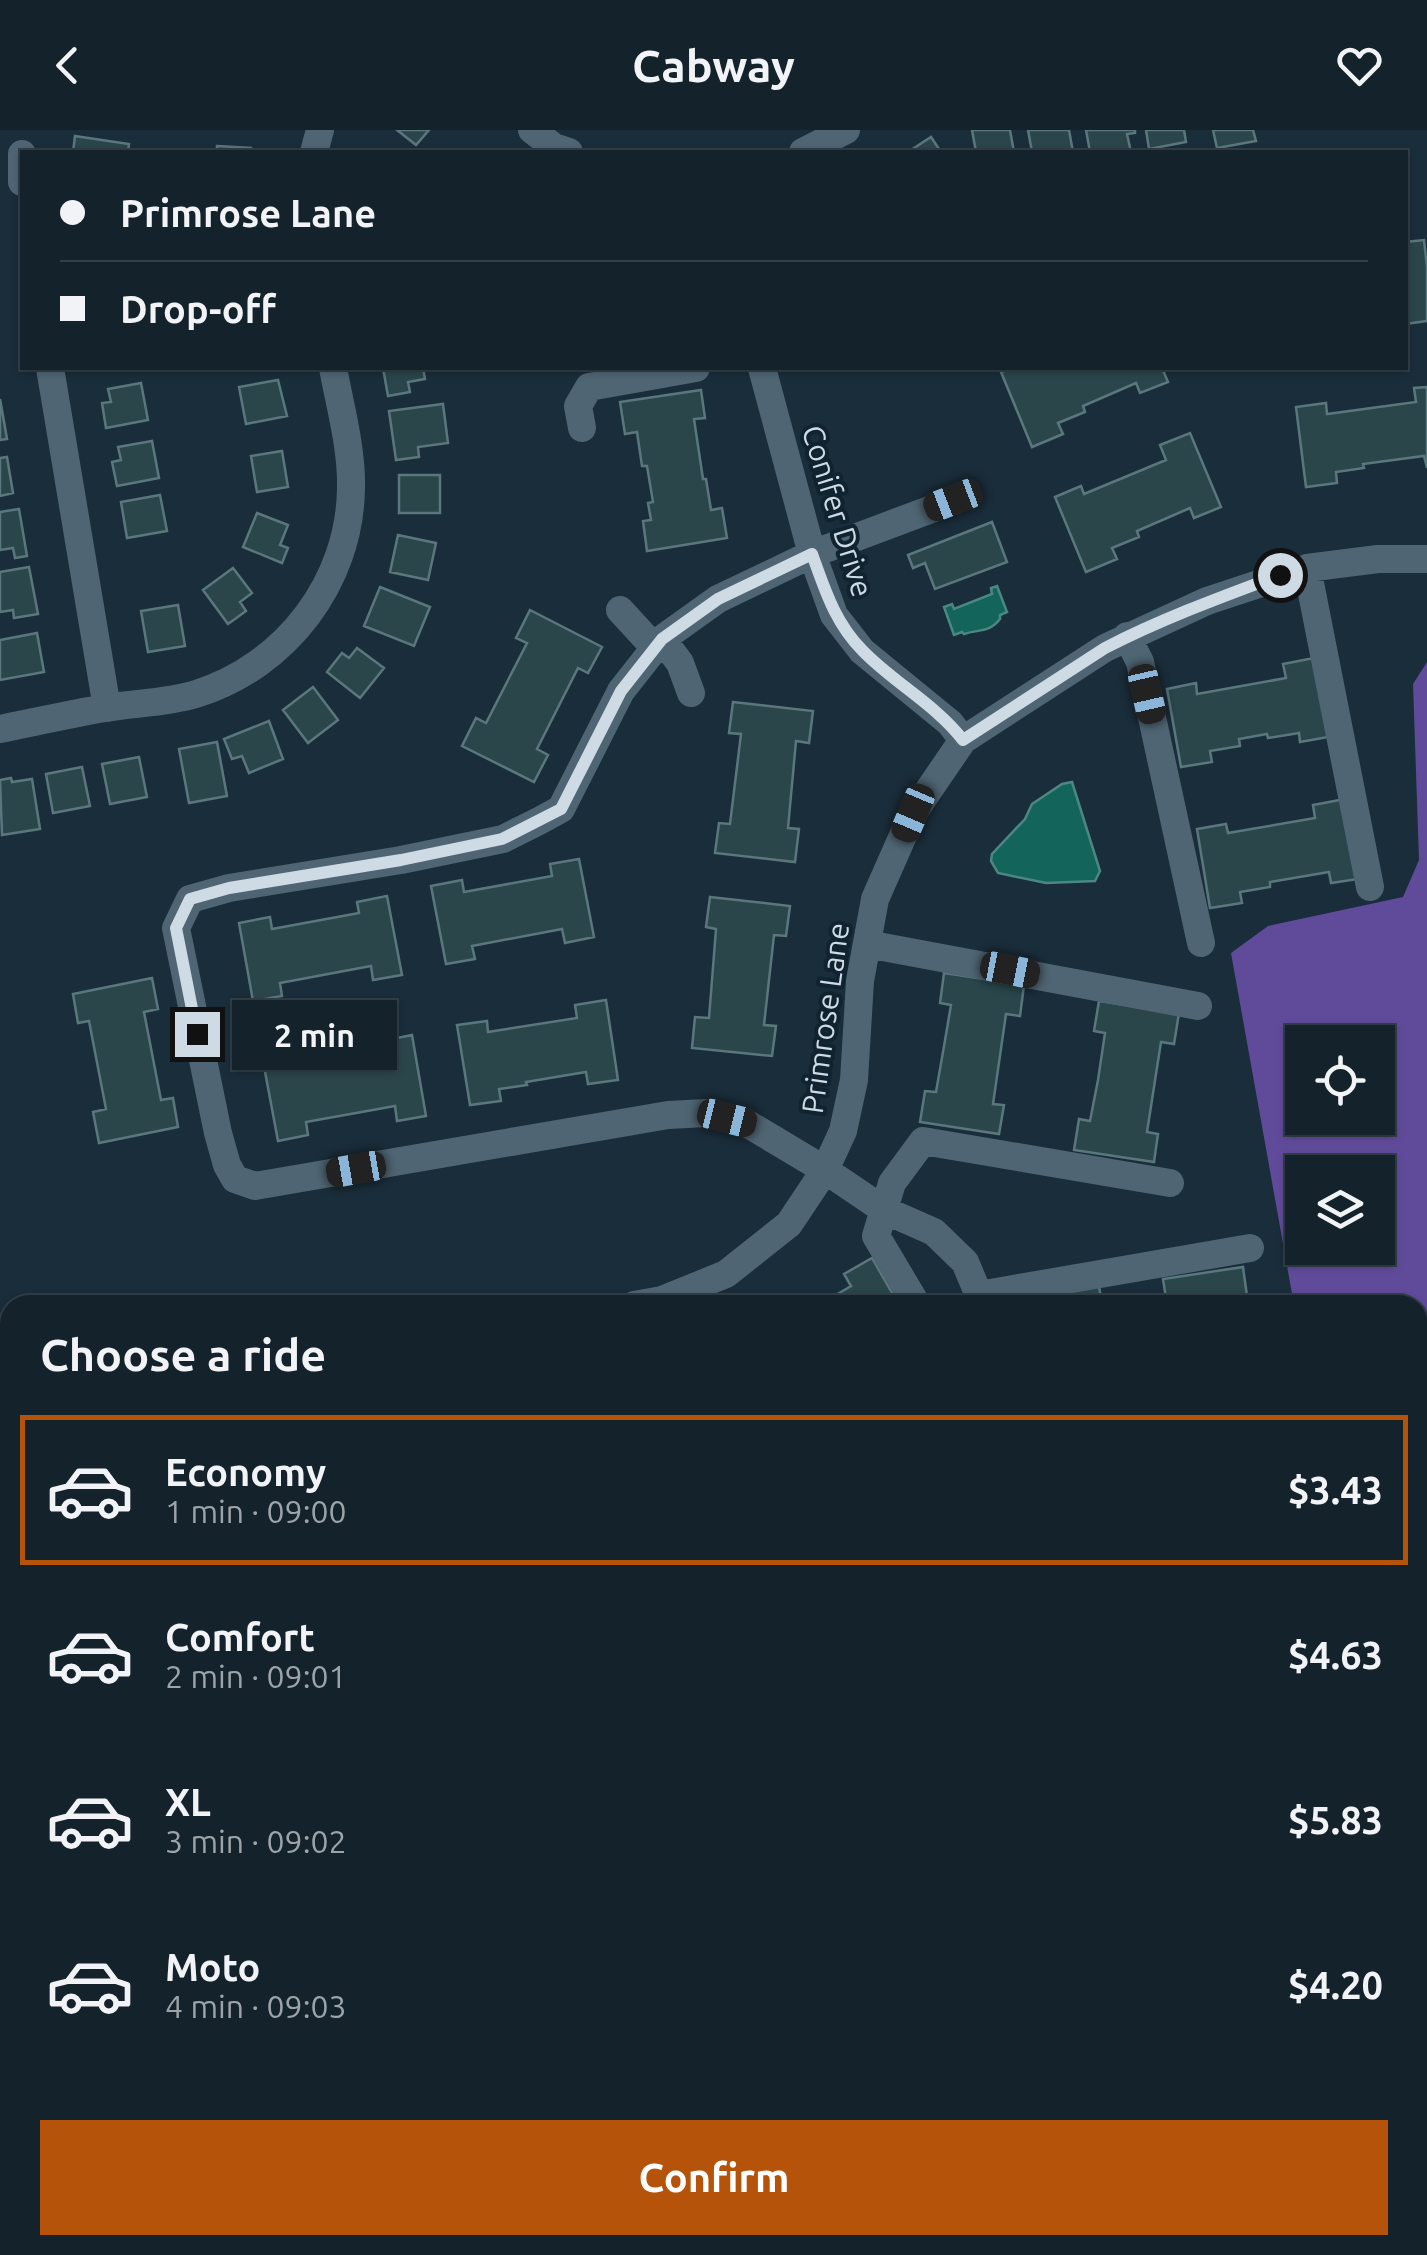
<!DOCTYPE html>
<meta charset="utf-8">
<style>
:root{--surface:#14222c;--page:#1d2a34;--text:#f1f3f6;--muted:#9da4a9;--line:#333f48;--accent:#b45309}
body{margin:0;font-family:Ubuntu,sans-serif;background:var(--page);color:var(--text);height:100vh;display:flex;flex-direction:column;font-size:38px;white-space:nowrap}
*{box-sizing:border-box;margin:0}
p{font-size:32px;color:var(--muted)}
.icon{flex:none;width:55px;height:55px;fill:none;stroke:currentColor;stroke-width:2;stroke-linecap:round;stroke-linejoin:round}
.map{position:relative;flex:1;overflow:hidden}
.drawer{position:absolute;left:0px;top:1165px;width:1428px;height:960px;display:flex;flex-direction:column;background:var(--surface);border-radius:30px 30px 0 0;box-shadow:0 2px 8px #0004,0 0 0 2px var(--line)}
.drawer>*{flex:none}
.banner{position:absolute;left:20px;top:20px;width:1388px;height:220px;border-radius:0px;box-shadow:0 2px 8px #0004,0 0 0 2px var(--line);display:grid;align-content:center;height:220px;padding:0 40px;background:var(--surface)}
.tools{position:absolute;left:1285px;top:895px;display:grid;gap:20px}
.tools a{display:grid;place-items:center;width:110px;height:110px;border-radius:0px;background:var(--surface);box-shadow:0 2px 8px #0004,0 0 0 2px var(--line);font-size:50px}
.end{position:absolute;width:45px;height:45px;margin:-22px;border:12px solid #cfdbe4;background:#111;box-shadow:0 0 0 5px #111}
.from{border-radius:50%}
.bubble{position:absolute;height:70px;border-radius:0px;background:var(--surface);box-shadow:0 2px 8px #0004,0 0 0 2px var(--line);font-size:32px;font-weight:700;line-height:70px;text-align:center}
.car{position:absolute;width:30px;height:60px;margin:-30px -15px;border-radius:12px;box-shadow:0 0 8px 2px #0007;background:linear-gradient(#222 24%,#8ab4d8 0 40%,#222 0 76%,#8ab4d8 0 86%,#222 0)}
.banner b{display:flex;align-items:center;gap:35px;height:95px;font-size:38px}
.banner b+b{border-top:2px solid var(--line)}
.banner i{width:25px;height:25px;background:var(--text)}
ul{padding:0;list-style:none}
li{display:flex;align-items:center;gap:30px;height:150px;margin:0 20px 15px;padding:0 20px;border:5px solid transparent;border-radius:0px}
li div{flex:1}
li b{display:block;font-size:38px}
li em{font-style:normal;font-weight:700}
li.on{border-color:var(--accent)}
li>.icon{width:90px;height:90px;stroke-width:1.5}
h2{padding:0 40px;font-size:45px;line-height:120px}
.cta{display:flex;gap:20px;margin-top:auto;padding:20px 40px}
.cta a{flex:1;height:115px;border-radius:0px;background:var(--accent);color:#fff;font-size:40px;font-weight:700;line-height:115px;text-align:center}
header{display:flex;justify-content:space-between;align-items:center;height:130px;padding:0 40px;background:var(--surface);font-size:45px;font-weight:700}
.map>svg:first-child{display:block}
</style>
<header><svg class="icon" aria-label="back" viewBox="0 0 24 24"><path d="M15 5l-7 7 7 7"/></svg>Cabway<svg class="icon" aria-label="heart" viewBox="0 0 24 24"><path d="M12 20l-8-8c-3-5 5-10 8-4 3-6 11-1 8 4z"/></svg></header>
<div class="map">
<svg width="1427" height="2125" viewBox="0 0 1427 2125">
<rect width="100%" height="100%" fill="#1a2d3a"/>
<path fill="#604b9a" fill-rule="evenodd" d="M1427,532V1907L1425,1908L1418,1866V1175H1294L1231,823L1268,796L1403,767L1419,730L1413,554ZM1302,912H1378V988H1302ZM1302,1042H1378V1118H1302Z
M739,2115H866L868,2125H740Z"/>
<path fill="#13645a" stroke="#4b8883" stroke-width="2.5" d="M997,456L1007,482L1000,485V489C989,503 979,499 964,504L962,502L954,505L944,477L952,474L954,479L992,464L991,458Z
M1072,652L1100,741L1095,751L1046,753L998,743L991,731L992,724L1025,689L1032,674L1062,654Z"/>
<path fill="#2a464b" stroke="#5a777d" stroke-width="2.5" d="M397,0H429L416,15Z
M972,0H1010L1014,22H976Z
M1028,0H1069L1073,22H1032Z
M1086,0H1135V3L1127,4L1131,22H1090Z
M1146,0H1184L1186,12L1149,19Z
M1213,0H1253L1256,11L1217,18Z
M75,6L129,14L128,22H73Z
M931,7L941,22H908Z
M217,16L251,18V22H217Z
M1424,110L1427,137V191L1405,194V112Z
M383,238H423L425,249L408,252L410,262L388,266Z
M1013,238H1162L1168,252L1140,263L1136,253L1083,276L1085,282L1058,293L1063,304L1032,317L1001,242Z
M278,250L287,286L246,294L239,257Z
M141,253L148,290L106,298L102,273L111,272L108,259Z
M1427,257V338L1424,326L1363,334L1364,338L1336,342L1337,353L1306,357L1296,277L1326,273L1327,284L1416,272L1414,258Z
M701,260L705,288L694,289L703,349H706L711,380L722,378L727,408L647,421L643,391L651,390L648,373L653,372L647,336H642L637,302L625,304L620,272Z
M0,269L7,309L0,310Z
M443,274L448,313L418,317L419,327L396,330L389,281Z
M1190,303L1221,377L1194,388L1190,378L1137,401L1139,407L1112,418L1117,429L1086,442L1055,367L1081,356L1084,364L1166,330L1160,315Z
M152,311L159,348L117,356L112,332L121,330L118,317Z
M282,321L288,357L257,362L251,326Z
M7,327L13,363L0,366V328Z
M399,345H440V383H399Z
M160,365L167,401L127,408L121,372Z
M19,379L27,426L15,428L13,418L0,420V382Z
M257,383L288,395L280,415L288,418L282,433L243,417Z
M992,392L1007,432L935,459L925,433L913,438L908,425Z
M398,405L436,413L428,450L390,442Z
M29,437L38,484L14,488L13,480L0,482V442Z
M233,438L252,463L240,472L246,481L228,494L203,460Z
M380,457L430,477L414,516L364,496Z
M178,475L185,516L148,522L141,481Z
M530,480L602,517L588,543L578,538L537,619L548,625L534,652L462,616L476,588L486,593L527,513L516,508Z
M37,503L44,542L0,550V510Z
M357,518L384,538L360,568L327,542L342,523L349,528Z
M1314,528L1328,607L1300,612L1299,603L1268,608L1267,604L1239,609L1240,616L1210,621L1212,632L1181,637L1167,559L1196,553L1197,564L1286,548L1283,534Z
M313,557L338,590L308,613L283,580Z
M733,572L813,581L809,613L796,611L788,698L799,699L795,732L715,723L719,693L730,694L741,604L729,603Z
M269,591L283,629L249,643L242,626L232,629L224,609Z
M217,612L227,666L189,673L179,619Z
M139,627L147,667L110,674L102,634Z
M82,637L90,676L53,683L46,644Z
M11,648L12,652L32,649L40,699L2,705L0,650Z
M1345,669L1358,749L1331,753L1329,742L1270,752V757L1240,762L1242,773L1210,778L1197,699L1226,694L1228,703L1315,688L1313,675Z
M579,729L594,807L565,813L562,799L472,816L475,829L446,834L431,756L462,750L464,762L552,746L550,734Z
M387,766L402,845L373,850L371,836L280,853L282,866L253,871L239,793L270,787L272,799L359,783L357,772Z
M710,767L790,776L786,806L774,805L764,895L776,896L772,926L692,918L695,887L709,888L716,799L706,797Z
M944,843L1024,855L1020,886L1006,884L993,974L1004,975L999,1004L920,992L925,961L936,962L943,922L951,875L940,873Z
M152,848L158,879L144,882L161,970L173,968L178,997L99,1013L93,982L106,979L89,891L78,893L73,864Z
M606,870L618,950L588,954L586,942L526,952L527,955L499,959L501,971L470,975L457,895L487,891L488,902L577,888L575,875Z
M1099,871L1179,883L1174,914L1161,912L1147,1002L1158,1004L1154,1032L1074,1020L1079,989L1090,991L1098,950L1105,903L1094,901Z
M412,905L426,986L397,991L395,976L306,992L308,1005L278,1011L263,931L294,926L296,937L384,921L382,911Z
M872,1128L899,1175H819L851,1156L844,1144Z
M1243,1137L1247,1166L1234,1168L1235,1175H1167L1163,1149Z
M1099,1156L1102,1175H1021L1020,1171Z
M0,2090L3,2099L10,2098V2115H34L36,2124L0,2125Z
M1178,2115H1226L1211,2119L1209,2125H1175Z"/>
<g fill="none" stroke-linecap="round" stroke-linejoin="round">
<path stroke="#657580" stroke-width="4" stroke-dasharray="8 5" stroke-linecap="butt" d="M1412,2125L1427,2112"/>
<path stroke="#4f6573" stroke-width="28" d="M532,0L554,17L569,22
M314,22L320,0
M803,22L846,0
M22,24V52
M50,238L107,578
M762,238L812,424L834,485L862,521L950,593L963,610
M582,298L578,276L589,257L696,238
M953,371L812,424L718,469L662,509L621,561L561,679L539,691L503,709L401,730L229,758L190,769L176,798L218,1003L227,1035L235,1049L255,1056L668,985L706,983L748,994L825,1040L884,1080L934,1102L965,1132L983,1175
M1307,438L1370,757
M620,480L654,517
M1127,506L1140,532L1201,813
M662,509L680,533L691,563
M0,599C35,592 70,584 105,578C134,573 167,573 196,564C286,536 350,452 351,358C352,319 340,276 333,238
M867,814L1198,876
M979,1165L1250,1118
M634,1175L662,1170L726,1144L789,1094L825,1040L843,1001L854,950L860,851L875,769L913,683L963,610L1105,518L1207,471L1307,438L1378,429H1427
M917,1175L876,1106L892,1053L923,1011L1170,1053
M0,1351L10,1353
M599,2115L600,2125"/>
</g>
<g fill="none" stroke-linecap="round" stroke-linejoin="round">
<path stroke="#cfdbe4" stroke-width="12" d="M197,904L176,798L190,769L229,758L401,730L502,709L561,679L621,561L662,509L718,469L812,424C825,460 835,493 863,521C894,553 935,574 963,610L1105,518C1161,489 1221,467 1280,445"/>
</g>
<g text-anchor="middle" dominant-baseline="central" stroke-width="8" stroke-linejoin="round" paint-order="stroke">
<g font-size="30" fill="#cfdbe4" stroke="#102330">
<text transform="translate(838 381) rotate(73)">Conifer Drive</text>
<text transform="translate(825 888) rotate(-82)">Primrose Lane</text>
</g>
</g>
</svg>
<div class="tools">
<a><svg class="icon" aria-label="locate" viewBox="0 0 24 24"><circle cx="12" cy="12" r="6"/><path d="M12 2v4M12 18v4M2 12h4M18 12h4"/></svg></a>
<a><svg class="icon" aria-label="layers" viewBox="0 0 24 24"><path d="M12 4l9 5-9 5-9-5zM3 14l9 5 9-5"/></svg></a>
</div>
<i class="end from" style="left:1280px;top:445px"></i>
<i class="end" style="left:197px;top:904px"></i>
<div class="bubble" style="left:232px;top:870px;width:165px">2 min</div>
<i class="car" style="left:953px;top:370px;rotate:249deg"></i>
<i class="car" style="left:1147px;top:564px;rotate:167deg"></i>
<i class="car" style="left:913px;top:683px;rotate:203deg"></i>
<i class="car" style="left:1010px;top:840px;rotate:101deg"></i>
<i class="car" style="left:727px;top:988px;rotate:104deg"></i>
<i class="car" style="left:356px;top:1039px;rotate:260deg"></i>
<div class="banner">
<b><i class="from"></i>Primrose Lane</b>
<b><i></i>Drop-off</b>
</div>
<section class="drawer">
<h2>Choose a ride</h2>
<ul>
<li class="on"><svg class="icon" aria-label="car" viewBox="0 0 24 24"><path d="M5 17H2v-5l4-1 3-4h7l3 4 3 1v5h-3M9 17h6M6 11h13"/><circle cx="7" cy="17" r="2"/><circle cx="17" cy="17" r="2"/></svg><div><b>Economy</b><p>1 min · 09:00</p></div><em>$3.43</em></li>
<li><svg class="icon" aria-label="car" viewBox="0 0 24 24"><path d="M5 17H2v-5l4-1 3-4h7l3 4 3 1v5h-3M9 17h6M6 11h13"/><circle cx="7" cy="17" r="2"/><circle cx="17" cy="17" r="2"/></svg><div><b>Comfort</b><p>2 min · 09:01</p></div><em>$4.63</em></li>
<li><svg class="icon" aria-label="car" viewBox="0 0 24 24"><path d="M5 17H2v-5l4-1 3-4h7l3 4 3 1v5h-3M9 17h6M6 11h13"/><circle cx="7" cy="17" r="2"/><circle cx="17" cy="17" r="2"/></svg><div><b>XL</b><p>3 min · 09:02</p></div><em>$5.83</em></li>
<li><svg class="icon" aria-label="car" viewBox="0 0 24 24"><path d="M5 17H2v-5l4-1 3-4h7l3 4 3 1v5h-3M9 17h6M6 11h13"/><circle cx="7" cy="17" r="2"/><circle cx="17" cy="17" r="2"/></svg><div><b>Moto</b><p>4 min · 09:03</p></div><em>$4.20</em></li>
</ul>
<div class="cta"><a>Confirm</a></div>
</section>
</div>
